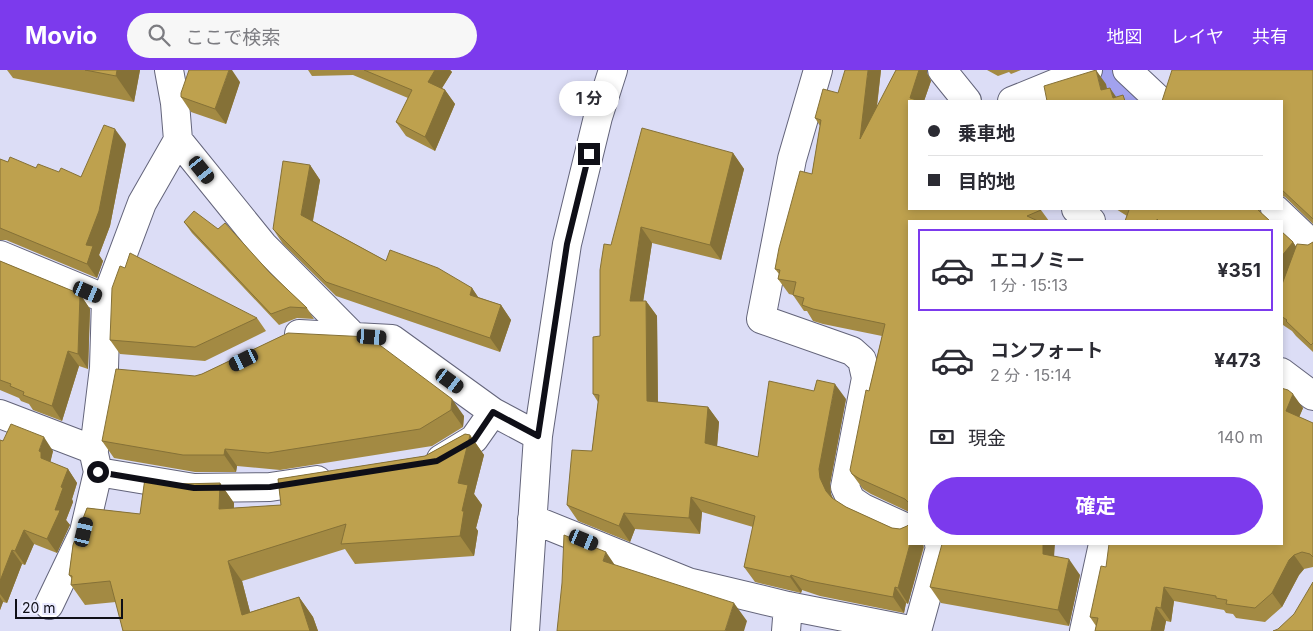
<!DOCTYPE html>
<html lang="ja">
<meta charset="utf-8">
<style>
:root{--surface:#fff;--page:#f7f7f7;--text:#2b2b33;--muted:#7c7c81;--line:#e1e1e2;--accent:#7c3aed}
body{margin:0;font-family:Inter,"Noto Sans JP",sans-serif;background:var(--page);color:var(--text);height:100vh;display:flex;flex-direction:column;font-size:19px;white-space:nowrap}
*{box-sizing:border-box;margin:0}
p{font-size:16px;color:var(--muted)}
.icon{flex:none;width:28px;height:28px;fill:none;stroke:currentColor;stroke-width:2;stroke-linecap:round;stroke-linejoin:round}
.map{position:relative;flex:1;overflow:hidden}
.drawer{position:absolute;left:908px;top:150px;width:375px;height:325px;display:flex;flex-direction:column;background:var(--surface);border-radius:0px;box-shadow:0 2px 8px #0003}
.drawer>*{flex:none}
.top-card{position:absolute;left:908px;top:30px;width:375px;height:110px;border-radius:0px;box-shadow:0 2px 8px #0003;display:grid;align-content:center;height:110px;padding:0 20px;background:var(--surface)}
.scale{position:absolute;left:15px;bottom:12px;width:108px;box-sizing:border-box;padding-left:5px;border:2px solid #0f0f17;border-top:0;font-size:14px;line-height:18px;white-space:nowrap;color:#0f0f17;-webkit-text-stroke:4px #e9eaff;paint-order:stroke}
.end{position:absolute;width:22px;height:22px;margin:-11px;border:6px solid #0f0f17;background:#fff;box-shadow:0 0 0 2px #fff}
.from{border-radius:50%}
.bubble{position:absolute;height:35px;border-radius:18px;background:var(--surface);box-shadow:0 2px 8px #0003;font-size:16px;font-weight:700;line-height:35px;text-align:center}
.car{position:absolute;width:15px;height:30px;margin:-15px -8px;border-radius:6px;box-shadow:0 0 4px 1px #0007;background:linear-gradient(#222 24%,#8ab4d8 0 40%,#222 0 76%,#8ab4d8 0 86%,#222 0)}
.top-card b{display:flex;align-items:center;gap:18px;height:48px;font-size:19px}
.top-card b+b{border-top:1px solid var(--line)}
.top-card i{width:12px;height:12px;background:var(--text)}
ul{padding:9px 0 0;list-style:none}
li{display:flex;align-items:center;gap:15px;height:82px;margin:0 10px 8px;padding:0 10px;border:2px solid transparent;border-radius:0px}
li div{flex:1}
li b{display:block;font-size:19px}
li em{font-style:normal;font-weight:700}
li.on{border-color:var(--accent)}
li>.icon{width:45px;height:45px;stroke-width:1.5}
.pay{display:flex;align-items:center;gap:12px;height:55px;padding:0 20px;font-size:19px}
.pay p{margin-inline-start:auto}
.button{display:flex;gap:10px;margin-top:auto;padding:10px 20px}
.button a{flex:1;height:58px;border-radius:30px;background:var(--accent);color:#fff;font-size:20px;font-weight:700;line-height:58px;text-align:center}
header{display:flex;align-items:center;gap:30px;box-sizing:border-box;height:70px;padding:0 25px;background:var(--accent);color:#fff}
header strong{font-size:24px}
nav{display:flex;gap:28px;margin-inline-start:auto;font-size:18px}
.search{width:350px;height:45px;background:var(--page);display:flex;align-items:center;gap:12px;box-sizing:border-box;padding:0 18px;border-radius:28px;color:var(--muted);font-size:19px}
.map>svg:first-child{display:block}
</style>
<header>
<strong>Movio</strong>
<div class="search"><svg class="icon" aria-label="search" viewBox="0 0 24 24"><circle cx="10" cy="10" r="6"/><path d="M15 15l6 6"/></svg>ここで検索</div>
<nav><a>地図</a><a>レイヤ</a><a>共有</a></nav>
</header>
<div class="map">
<svg width="1313" height="561" viewBox="0 0 1313 561">
<rect width="100%" height="100%" fill="#dcddf6"/>
<g fill="none" stroke-linecap="round" stroke-linejoin="round">
<path stroke="#a2a2ee" stroke-width="65" d="M1098,0L1134,31"/>
<defs>
<path id="minor" d="M818,0L792,89L761,249L852,281L862,290L866,308L845,417L851,430L863,438L909,459
M942,0L967,31
M1127,0L1160,31
M1012,31L1088,0
M178,70L263,175L353,266
M1076,139L1091,151
M1275,139L1313,175
M0,185L106,229
M299,264L392,269L493,342L538,366
M1281,302L1313,326
M0,344L94,380L104,298L106,229L142,133L178,70L175,33L169,0
M441,389L474,369L493,342
M98,402L194,418L270,417L317,410
M532,449L688,512L788,536L915,561
M49,535L84,462L98,402L94,384
M525,561L538,366L567,174L598,47L613,0
M786,561L788,536
M917,561L941,474H939
M1084,561L1103,474"/>
</defs>
<use href="#minor" stroke="#63647a" stroke-width="30"/>
<use href="#minor" stroke="#fff" stroke-width="28"/>
</g>
<path fill="#a38a43" d="M7,0H140L134,32L13,8Z
M308,0H450L452,2L442,18L445,20L455,34L435,81L406,66L396,52L408,28L353,5L312,6Z
M881,0L877,37L896,0H927V3L931,11L924,31H909V139L1041,140L1049,151H909V442L871,424L863,419L852,404L869,321L882,266L823,254L813,251L807,241H804L793,225L789,224L778,209L779,204L775,199L812,104L820,56L815,48L838,23Z
M987,0H1021L1011,4L1009,2L998,6Z
M1313,0V154L1285,127L1281,125V31Z
M240,12L226,54L191,42L181,27Z
M126,74L110,156L99,185L103,191L97,208L6,170H0V89L8,92L81,107Z
M733,83L744,99L721,190L652,173L643,231H646L657,246L658,332L708,337L719,352L717,376L758,387L846,329L830,414L831,424L833,429L846,437L892,458L900,459L907,456L924,477L908,534L906,533L904,543L820,526L802,520L801,523L755,512L744,497L753,457L702,442L700,464L635,459L630,472L578,451L567,435L592,381L598,332L593,324L611,175Z
M310,95L320,110L313,151L386,191L472,218L478,227L501,235L511,250L500,282L336,226L283,174L273,159Z
M1116,139H1260V142L1270,151H1125L1127,146Z
M184,152L218,159L270,203L307,238L314,249L297,248L279,255L192,163Z
M1281,161L1293,172L1296,177L1308,175L1313,172V282L1296,266L1292,261L1283,255L1281,252V217L1282,213L1281,215Z
M0,191L80,224L90,239L88,299L79,296L62,351L33,340L29,334L21,331L19,328L0,320Z
M257,248L266,261L205,291L120,284L110,270Z
M288,263L464,346L463,357L432,376L280,400L237,396L236,402H195L114,388L102,371L195,306L202,304Z
M1281,318L1303,338L1299,347L1313,353V497L1304,499L1299,505L1282,537L1265,552L1236,548L1233,544L1226,543L1224,540L1174,531L1171,552L1166,551L1164,561H1095L1096,556L1090,547L1106,497L1281,474Z
M465,364L470,365L484,385L474,424L482,435L476,458L478,461L474,486L355,494L345,479L242,511L250,542L299,527L313,547L318,561H123L116,532L85,535L71,515L72,509L69,505L73,475L87,438L140,444L145,408L180,414L220,413L234,433V438L281,435L278,409L425,386Z
M0,370L53,381L50,392L68,399L77,413L72,429L73,432L66,450L70,455L69,457L57,483L34,474L25,495L22,494L7,533L3,532L0,540Z
M1054,486L1080,505L1069,556L941,533L930,517Z"/>
<path fill="#857137" d="M117,0H140L134,32L116,6Z
M229,0H232L240,12L226,54L215,39Z
M435,0H450L452,2L437,26L428,12Z
M868,0H881L871,84L860,69Z
M919,0H927V3L931,11L924,31H912L910,28Z
M1096,0L1106,14L1110,31L1101,20Z
M1110,18L1119,31L1113,28Z
M445,20L455,34L435,81L425,67Z
M115,59L126,74L110,156L99,185L103,191L97,208L87,194L86,175Z
M733,83L744,99L721,190L710,175Z
M310,95L320,110L311,160L301,145Z
M641,157L652,173L641,246L630,231Z
M1293,172L1303,187L1281,215V187Z
M472,218L482,233L470,225Z
M80,224L90,239L88,299L78,284Z
M646,231L657,246L658,347L647,331Z
M501,235L511,250L500,282L490,268Z
M68,281L79,296L62,351L52,336Z
M835,314L846,329L830,414L831,424L837,437L826,421L820,408L819,399Z
M1293,324L1303,338L1296,355L1286,341Z
M452,329L464,346L463,357L451,340Z
M708,337L719,352L716,389L705,373Z
M470,365L484,385L474,424L482,435L476,458L478,461L474,486L460,466L462,441L458,413Z
M44,367L53,381L50,394L41,388L39,381Z
M225,379L237,396L236,402L224,385Z
M68,399L77,413L72,429L73,432L66,450L70,455L69,457L57,483L47,469L61,417Z
M220,413L234,433L233,459L219,439Z
M691,427L702,442L700,464L689,448Z
M624,443L635,459L630,472L619,456Z
M24,460L34,474L25,495L15,481Z
M910,474H924L908,534L898,518Z
M1043,474H1055L1053,500L1043,484Z
M12,480L22,494L7,533L0,524V511Z
M606,482L619,501L603,491Z
M1294,485L1304,499L1299,505L1282,537L1272,523L1289,490Z
M1069,489L1080,505L1069,556L1058,540Z
M228,491L242,511L255,561L242,545Z
M791,505L802,520L801,523L790,507Z
M895,517L906,533L904,543L893,527Z
M1164,517L1174,531L1171,552L1161,538Z
M0,527L3,532L0,540Z
M299,527L313,547L318,561H310Z
M734,533L747,551L744,561H725Z
M1156,537L1166,551L1164,561H1151Z"/>
<path fill="#bea14e" stroke="#857137" d="M85,0H117L116,6Z
M189,0H229L215,39L181,27V23Z
M364,0H435L428,12L445,20L425,67L396,52L412,20Z
M845,0H868L860,69L896,0H919L910,28L920,31H909V139H1035L1041,140L1027,146L1038,151H909V433L905,429L860,409L852,404L850,400L866,320L869,321L885,254L813,239L802,235L804,228L793,225L796,212L778,209L780,200L775,199L779,178L800,101L812,104L821,50L815,48L823,19L838,23Z
M1096,0L1101,20L1110,18L1113,28L1123,25L1125,31H1047L1044,16Z
M1172,0H1313V149L1281,119V31H1162Z
M104,55L115,59L99,141L86,175L93,176L87,194L0,158V89L8,92L10,87L36,98L38,94L59,102L61,98L81,107Z
M642,58L733,83L710,175L641,157L630,231H646L647,331L708,337L705,373L758,387L769,311L814,321L817,310L835,314L819,399L820,408L826,421L832,428L846,437L892,458L900,459L907,456L909,454V474H910L898,518L895,517L893,527L809,511L791,505L790,507L744,497L755,446L691,427L689,448L624,443L619,456L567,435L572,380L592,381L599,325L593,324V267L600,266V200L604,174L611,175Z
M283,91L310,95L301,145L386,191L390,180L438,198L472,218L470,225L501,235L490,268L326,212L273,159Z
M1127,139H1257L1270,151H1159L1157,149V151H1125L1129,140Z
M194,141L218,159L225,153L270,203L307,238L290,237L271,244L184,152Z
M1281,161L1293,172L1281,187Z
M1313,172V273L1311,275L1286,251L1287,250L1281,246V217L1297,174L1308,175Z
M130,183L257,248L195,277L110,270L112,218L120,196L125,198Z
M0,191L80,224L78,284L68,281L52,336L23,325L24,322L10,316L11,314L0,310Z
M288,263L369,267L452,329L451,340L420,359L268,383L225,379L224,385H183L102,371L116,299L195,306L202,304Z
M1281,318L1288,320L1293,324L1286,341L1313,353V487L1310,484L1302,482L1294,485L1289,490L1272,523L1255,538L1226,534L1227,530L1216,528V526L1164,517L1161,538L1156,537L1151,561H1095L1098,548L1090,547L1101,496L1106,497L1109,474H1281Z
M11,354L44,367L39,381L41,382V388L68,399L61,417L63,418L55,440H60L59,443L47,469L24,460L15,481L12,480L0,511V370L3,371Z
M465,364L470,365L458,413L468,415L462,441H464L460,466L341,474L346,454L228,491L242,545L299,527L310,561H123L110,511L71,515L72,506L69,505L73,475L87,438L140,444L145,408L180,414L220,413L219,439L281,435L278,409L425,386Z
M564,465L606,482L603,491L734,533L725,561H557L562,513Z
M942,474H1043V484L1069,489L1058,540L930,517Z
M1313,512V561H1273L1278,559L1294,544Z"/>
<g fill="none" stroke-linecap="round" stroke-linejoin="round">
<path stroke="#0f0f17" stroke-width="6" d="M98,402L194,418L270,417L437,391L474,370L493,342L538,366L567,174L589,84"/>
</g>
</svg>
<div class="scale">20 m</div>
<i class="end from" style="left:98px;top:402px"></i>
<i class="end" style="left:589px;top:84px"></i>
<div class="bubble" style="left:559px;top:11px;width:60px">1 分</div>
<i class="car" style="left:202px;top:100px;rotate:141deg"></i>
<i class="car" style="left:88px;top:222px;rotate:113deg"></i>
<i class="car" style="left:372px;top:267px;rotate:94deg"></i>
<i class="car" style="left:244px;top:290px;rotate:244deg"></i>
<i class="car" style="left:450px;top:311px;rotate:126deg"></i>
<i class="car" style="left:84px;top:462px;rotate:13deg"></i>
<i class="car" style="left:584px;top:470px;rotate:112deg"></i>
<div class="top-card">
<b><i class="from"></i>乗車地</b>
<b><i></i>目的地</b>
</div>
<section class="drawer">
<ul>
<li class="on"><svg class="icon" aria-label="car" viewBox="0 0 24 24"><path d="M5 17H2v-5l4-1 3-4h7l3 4 3 1v5h-3M9 17h6M6 11h13"/><circle cx="7" cy="17" r="2"/><circle cx="17" cy="17" r="2"/></svg><div><b>エコノミー</b><p>1 分 · 15:13</p></div><em>¥351</em></li>
<li><svg class="icon" aria-label="car" viewBox="0 0 24 24"><path d="M5 17H2v-5l4-1 3-4h7l3 4 3 1v5h-3M9 17h6M6 11h13"/><circle cx="7" cy="17" r="2"/><circle cx="17" cy="17" r="2"/></svg><div><b>コンフォート</b><p>2 分 · 15:14</p></div><em>¥473</em></li>
</ul>
<div class="pay"><svg class="icon" aria-label="cash" viewBox="0 0 24 24"><path d="M3 7h18v10H3z"/><circle cx="12" cy="12" r="2"/></svg>現金<p>140 m</p></div>
<div class="button"><a>確定</a></div>
</section>
</div>
